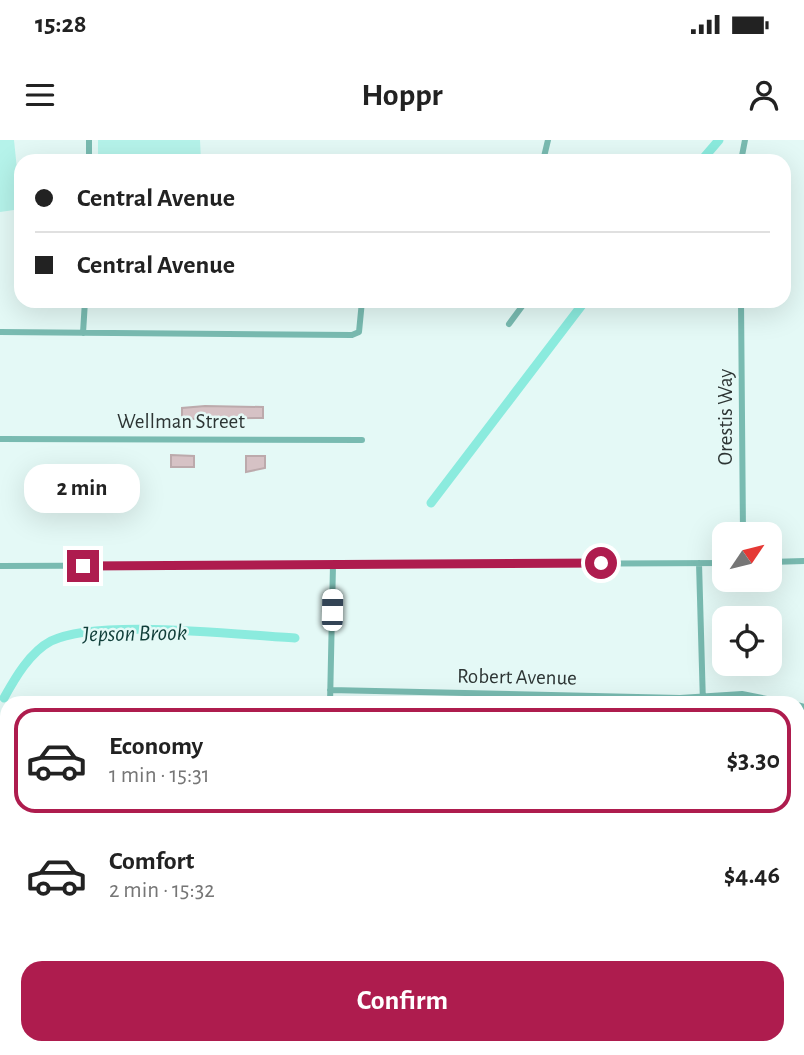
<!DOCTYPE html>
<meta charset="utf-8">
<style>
:root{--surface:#fff;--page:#f2f2f2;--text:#222;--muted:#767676;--line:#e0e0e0;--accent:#ae1c4e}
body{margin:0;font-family:"Alegreya Sans",sans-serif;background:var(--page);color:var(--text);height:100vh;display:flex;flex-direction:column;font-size:26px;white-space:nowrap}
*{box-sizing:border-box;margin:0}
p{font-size:23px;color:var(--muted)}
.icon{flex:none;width:38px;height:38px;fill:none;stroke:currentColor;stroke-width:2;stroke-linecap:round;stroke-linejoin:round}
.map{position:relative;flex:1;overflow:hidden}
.sheet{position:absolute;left:0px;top:556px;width:805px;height:359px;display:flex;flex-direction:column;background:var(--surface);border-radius:21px 21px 0 0;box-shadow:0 7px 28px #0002}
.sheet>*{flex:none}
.guide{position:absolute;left:14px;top:14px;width:777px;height:154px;border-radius:21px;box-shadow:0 7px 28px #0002;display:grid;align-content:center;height:154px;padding:0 21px;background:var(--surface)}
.needle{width:46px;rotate:55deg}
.tools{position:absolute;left:712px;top:382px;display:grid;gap:14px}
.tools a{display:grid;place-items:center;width:70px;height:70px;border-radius:14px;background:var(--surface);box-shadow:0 7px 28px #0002;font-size:35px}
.end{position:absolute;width:32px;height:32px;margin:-16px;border:9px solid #ae1c4e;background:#fff;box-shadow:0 0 0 4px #fff}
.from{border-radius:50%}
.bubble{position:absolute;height:49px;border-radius:21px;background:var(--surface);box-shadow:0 7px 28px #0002;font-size:23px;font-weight:700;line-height:49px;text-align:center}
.car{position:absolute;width:21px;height:42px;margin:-21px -10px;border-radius:9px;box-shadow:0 0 5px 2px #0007;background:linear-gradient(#fff 24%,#345 0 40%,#fff 0 76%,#345 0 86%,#fff 0)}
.guide b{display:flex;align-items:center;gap:24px;height:66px;font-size:26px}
.guide b+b{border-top:2px solid var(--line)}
.guide i{width:18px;height:18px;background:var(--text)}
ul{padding:12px 0 0;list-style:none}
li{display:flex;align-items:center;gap:21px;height:105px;margin:0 14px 10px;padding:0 7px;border:4px solid transparent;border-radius:21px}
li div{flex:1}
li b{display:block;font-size:26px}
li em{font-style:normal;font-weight:700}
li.current{border-color:var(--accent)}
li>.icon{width:63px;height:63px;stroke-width:1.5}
.button{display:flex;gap:14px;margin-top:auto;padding:14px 21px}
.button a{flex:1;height:80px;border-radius:21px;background:var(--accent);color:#fff;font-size:28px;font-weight:700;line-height:80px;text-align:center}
.status{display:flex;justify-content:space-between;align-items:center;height:49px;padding:0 35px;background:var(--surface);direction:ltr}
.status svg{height:19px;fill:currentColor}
header{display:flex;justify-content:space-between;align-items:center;height:91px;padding:0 21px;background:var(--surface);font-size:32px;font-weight:700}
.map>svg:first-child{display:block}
</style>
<div class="status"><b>15:28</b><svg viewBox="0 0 49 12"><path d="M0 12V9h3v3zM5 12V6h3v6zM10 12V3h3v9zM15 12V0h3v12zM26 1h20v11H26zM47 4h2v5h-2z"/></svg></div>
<header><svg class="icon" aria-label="menu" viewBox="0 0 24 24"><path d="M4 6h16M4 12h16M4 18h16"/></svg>Hoppr<svg class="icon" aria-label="person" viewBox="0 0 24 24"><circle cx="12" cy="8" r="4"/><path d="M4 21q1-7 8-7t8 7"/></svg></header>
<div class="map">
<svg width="804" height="915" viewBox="0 0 804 915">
<rect width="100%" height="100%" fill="#e4f9f6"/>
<path fill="#b5f3ea" d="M0,0H14L21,69L0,72Z
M98,0H200L201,21H98Z"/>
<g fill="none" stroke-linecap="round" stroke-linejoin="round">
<path stroke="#8bebde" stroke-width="9" d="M701,21L719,0
M431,363L585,161
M4,558C15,538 30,512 51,501C97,478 239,495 295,498
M0,700L7,689"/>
</g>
<path fill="#d6c2c5" stroke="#bcaaac" stroke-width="2" d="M205,266L263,267V278L182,279V268Z
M171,315L194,316V327H171Z
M246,316H265V328L246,332Z"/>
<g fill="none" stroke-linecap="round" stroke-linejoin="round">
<path stroke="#79bbb1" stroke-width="6" d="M89,21V0
M543,21L548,0
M741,21L745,0
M741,161L743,394
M509,184L526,161
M0,192L352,195L359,192L362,161
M83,193L85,161
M0,299L362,300
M770,422L804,421
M699,423L703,564
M0,426L724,423
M330,550L680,558L742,554L792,564
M330,564L333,425
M798,565L804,567
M0,619H7
M798,663L804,665
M0,813L7,814
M0,891H7
M323,915V908"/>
</g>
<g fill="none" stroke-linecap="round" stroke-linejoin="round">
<path stroke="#ae1c4e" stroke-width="9" d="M83,426L601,423"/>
</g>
<g text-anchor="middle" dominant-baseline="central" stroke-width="5" stroke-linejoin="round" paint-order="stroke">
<g font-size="21" fill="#2d3534" stroke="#e4f9f6">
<text transform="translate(725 277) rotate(-90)">Orestis Way</text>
<text x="181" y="281">Wellman Street</text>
<text transform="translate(517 537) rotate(1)">Robert Avenue</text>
</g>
<g font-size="23" font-style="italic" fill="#113f3a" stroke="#e4f9f6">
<text transform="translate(135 494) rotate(-1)">Jepson Brook</text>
</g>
</g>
</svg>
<div class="tools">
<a><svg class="needle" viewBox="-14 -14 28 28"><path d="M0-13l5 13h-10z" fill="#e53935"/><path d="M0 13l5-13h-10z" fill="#767676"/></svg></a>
<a><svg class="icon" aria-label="locate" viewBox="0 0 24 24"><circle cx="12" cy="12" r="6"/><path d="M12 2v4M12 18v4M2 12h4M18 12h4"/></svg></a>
</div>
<i class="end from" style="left:601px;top:423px"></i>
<i class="end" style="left:83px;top:426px"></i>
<div class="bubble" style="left:24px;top:324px;width:116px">2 min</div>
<i class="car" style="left:332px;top:470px;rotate:1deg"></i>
<div class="guide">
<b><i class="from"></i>Central Avenue</b>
<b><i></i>Central Avenue</b>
</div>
<section class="sheet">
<ul>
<li class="current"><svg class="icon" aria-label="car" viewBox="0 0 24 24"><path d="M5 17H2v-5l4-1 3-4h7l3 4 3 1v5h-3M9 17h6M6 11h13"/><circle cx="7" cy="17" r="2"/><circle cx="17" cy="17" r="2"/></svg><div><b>Economy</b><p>1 min · 15:31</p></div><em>$3.30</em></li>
<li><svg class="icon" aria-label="car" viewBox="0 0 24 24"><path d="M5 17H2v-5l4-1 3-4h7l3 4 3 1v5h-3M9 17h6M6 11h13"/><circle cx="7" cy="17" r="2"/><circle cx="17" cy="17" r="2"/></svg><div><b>Comfort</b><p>2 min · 15:32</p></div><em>$4.46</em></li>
</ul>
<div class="button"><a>Confirm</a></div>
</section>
</div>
